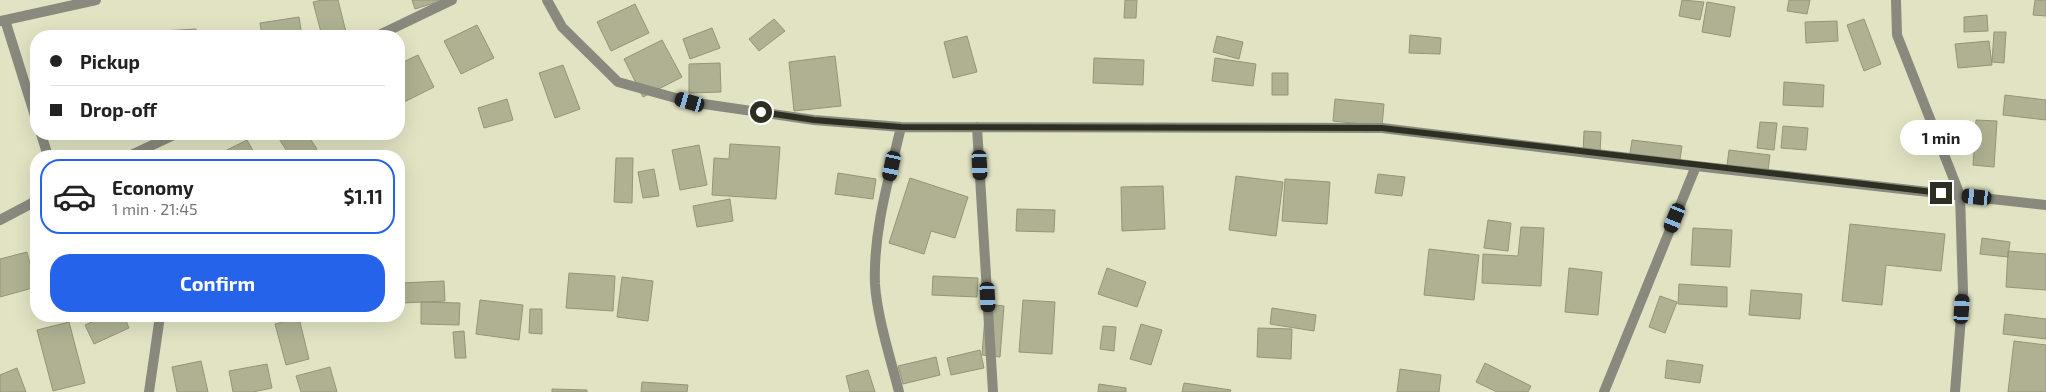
<!DOCTYPE html>
<meta charset="utf-8">
<style>
:root{--surface:#fff;--page:#f6f6f6;--text:#222;--muted:#767676;--line:#e0e0e0;--accent:#2563eb}
body{margin:0;font-family:"Exo 2",sans-serif;background:var(--page);color:var(--text);height:100vh;display:flex;flex-direction:column;font-size:19px;white-space:nowrap}
*{box-sizing:border-box;margin:0}
p{font-size:16px;color:var(--muted)}
.icon{flex:none;width:28px;height:28px;fill:none;stroke:currentColor;stroke-width:2;stroke-linecap:round;stroke-linejoin:round}
.map{position:relative;flex:1;overflow:hidden}
.details{position:absolute;left:30px;top:150px;width:375px;height:172px;display:flex;flex-direction:column;background:var(--surface);border-radius:20px;box-shadow:0 5px 20px #0002}
.details>*{flex:none}
.top-card{position:absolute;left:30px;top:30px;width:375px;height:110px;border-radius:20px;box-shadow:0 5px 20px #0002;display:grid;align-content:center;height:110px;padding:0 20px;background:var(--surface)}
.end{position:absolute;width:22px;height:22px;margin:-11px;border:6px solid #2e2f23;background:#fff;box-shadow:0 0 0 2px #fff}
.from{border-radius:50%}
.bubble{position:absolute;height:35px;border-radius:18px;background:var(--surface);box-shadow:0 5px 20px #0002;font-size:16px;font-weight:700;line-height:35px;text-align:center}
.car{position:absolute;width:15px;height:30px;margin:-15px -8px;border-radius:6px;box-shadow:0 0 4px 1px #0007;background:linear-gradient(#222 24%,#8ab4d8 0 40%,#222 0 76%,#8ab4d8 0 86%,#222 0)}
.top-card b{display:flex;align-items:center;gap:18px;height:48px;font-size:19px}
.top-card b+b{border-top:1px solid var(--line)}
.top-card i{width:12px;height:12px;background:var(--text)}
ul{padding:9px 0 0;list-style:none}
li{display:flex;align-items:center;gap:15px;height:75px;margin:0 10px 8px;padding:0 10px;border:2px solid transparent;border-radius:20px}
li div{flex:1}
li b{display:block;font-size:19px}
li em{font-style:normal;font-weight:700}
li.active{border-color:var(--accent)}
li>.icon{width:45px;height:45px;stroke-width:1.5}
.primary-button{display:flex;gap:10px;margin-top:auto;padding:10px 20px}
.primary-button a{flex:1;height:58px;border-radius:20px;background:var(--accent);color:#fff;font-size:20px;font-weight:700;line-height:58px;text-align:center}
.map>svg:first-child{display:block}
</style>
<div class="map">
<svg width="2046" height="392" viewBox="0 0 2046 392">
<rect width="100%" height="100%" fill="#e1e3c3"/>
<path fill="#afb192" stroke="#949578" d="M322,0H338L347,36H322L313,2Z
M412,0H444L415,9Z
M1125,0H1137L1136,18H1124Z
M1682,0L1704,2L1700,20L1679,16Z
M1789,0H1810L1807,14L1787,11Z
M2035,0H2046V16L2033,15Z
M1707,2L1735,7L1730,37L1702,32Z
M635,4L649,33L611,51L597,22Z
M1987,15L1988,31L1964,32V17Z
M299,17L302,36H262L260,23Z
M774,19L785,31L759,51L749,39Z
M1864,19L1881,64L1864,71L1847,25Z
M1837,21L1838,41L1806,43L1805,22Z
M477,25L494,58L461,74L444,41Z
M712,28L720,48L690,59L683,39Z
M196,29L197,36H143V32Z
M1994,32H2006L2004,63L1992,62Z
M1410,35L1441,38L1440,54L1409,53Z
M967,36L977,72L953,78L944,42Z
M1217,36L1243,42L1239,59L1213,52Z
M662,40L682,77L643,97L624,59Z
M1989,41L1992,65L1958,68L1955,44Z
M418,55L434,87L404,102L399,92V64Z
M835,56L841,106L794,111L789,62Z
M1094,58L1144,60L1143,85L1093,83Z
M1215,58L1256,64L1253,86L1212,81Z
M720,63L721,92L689,93V64Z
M563,65L580,109L555,118L539,73Z
M1272,73H1288V95H1272Z
M1784,82L1824,85L1823,107L1783,105Z
M2005,95L2046,100V120L2003,115Z
M507,99L513,120L484,128L478,108Z
M1335,99L1384,104L1382,126L1333,121Z
M1976,120L1997,121L1994,167L1973,165Z
M1760,122L1777,123L1774,150L1757,148Z
M1783,126L1808,128L1806,150L1781,148Z
M1584,131L1601,132L1600,154L1583,153Z
M276,134H307L317,149L304,156H290Z
M247,140L256,156H222L221,153Z
M1632,140L1682,146L1679,166L1629,160Z
M730,144L780,147L776,199L712,195L714,158L729,159Z
M699,145L707,185L680,190L672,150Z
M1729,150L1770,155L1767,178L1726,173Z
M616,158H633L632,203L614,202Z
M654,169L659,196L643,198L638,172Z
M838,173L876,179L873,199L835,194Z
M1378,174L1405,177L1402,196L1375,193Z
M1236,176L1283,182L1276,236L1229,230Z
M910,178L968,197L955,238L931,231L924,254L889,243Z
M1285,179L1330,182L1327,224L1282,221Z
M1163,186L1165,229L1122,231L1121,187Z
M730,199L733,221L697,227L693,206Z
M1017,209L1055,210L1054,232L1016,231Z
M1488,220L1511,223L1508,251L1484,248Z
M1850,224L1945,234L1941,271L1886,265L1882,305L1842,301Z
M1521,227L1544,228L1541,286L1482,283L1483,254L1518,256Z
M1693,228L1732,230L1730,267L1691,265Z
M1982,238L2010,242L2008,257L1980,254Z
M1429,249L1479,255L1474,300L1424,295Z
M2008,251L2046,254V290L2006,287Z
M27,252L36,287L0,297V259Z
M1107,268L1146,282L1137,307L1098,294Z
M1569,268L1602,272L1598,315L1565,312Z
M569,273L615,276L613,311L566,308Z
M933,276L978,278L977,297L932,295Z
M622,277L653,281L648,321L617,317Z
M444,281L445,301L402,303L401,283Z
M1679,284L1727,287V307L1678,304Z
M1751,290L1802,294L1800,319L1749,315Z
M1660,296L1677,302L1665,333L1649,327Z
M480,300L523,305L519,340L476,334Z
M1023,300L1055,302L1052,354L1019,352Z
M421,302L460,303L459,325L421,324Z
M986,304L1004,306L1000,357L982,355Z
M1272,308L1316,315L1314,331L1270,324Z
M530,309H542V334L529,333Z
M2005,314L2046,319V339L2003,334Z
M105,316H124L129,328L94,344L85,325Z
M299,318L309,359L286,365L275,324Z
M69,322L85,383L53,391L37,330Z
M1141,324L1162,330L1151,365L1130,359Z
M1103,326L1116,327L1114,351L1100,349Z
M1258,328L1292,329L1291,359L1257,357Z
M464,331L466,358H455L453,332Z
M2014,341L2046,345V392H2008Z
M980,350L984,368L951,375L947,358Z
M936,357L940,375L903,384L898,366Z
M1667,360L1703,365L1700,383L1665,378Z
M201,361L208,392H177L172,367Z
M1485,363L1531,386L1528,392H1497L1476,382Z
M267,364L272,388L253,392H233L229,371Z
M330,367L337,392H301L296,376Z
M17,368L26,392H0V375Z
M1400,369L1441,375L1439,392H1397Z
M868,370L875,392H850L846,376Z
M642,382L688,385L687,392H641Z
M1184,383L1231,390L1230,392H1182Z
M1099,384L1126,388V392H1098Z
M552,389L587,390V392H552Z"/>
<g fill="none" stroke-linecap="round" stroke-linejoin="round">
<path stroke="#898a7d" stroke-width="10" d="M547,0L562,27L618,82L690,102L814,120L901,127L1382,128L1696,166L2046,205
M1896,0L1897,35L1960,195L1963,292L1955,392
M5,20L36,119
M1,21L96,0
M377,36L452,0
M977,127L993,392
M41,134L48,156
M129,156L176,134
M0,220L36,201
M149,392L160,316
M899,392C891,360 877,317 875,284C873,231 889,178 901,127
M1604,392L1696,166"/>
</g>
<g fill="none" stroke-linecap="round" stroke-linejoin="round">
<path stroke="#2e2f23" stroke-width="6" d="M761,112L814,120L901,127L1382,128L1941,193"/>
</g>
</svg>
<i class="end from" style="left:761px;top:112px"></i>
<i class="end" style="left:1941px;top:193px"></i>
<div class="bubble" style="left:1900px;top:120px;width:82px">1 min</div>
<i class="car" style="left:690px;top:102px;rotate:286deg"></i>
<i class="car" style="left:980px;top:165px;rotate:177deg"></i>
<i class="car" style="left:892px;top:166px;rotate:192deg"></i>
<i class="car" style="left:1977px;top:197px;rotate:276deg"></i>
<i class="car" style="left:1675px;top:218px;rotate:202deg"></i>
<i class="car" style="left:988px;top:297px;rotate:177deg"></i>
<i class="car" style="left:1962px;top:309px;rotate:4deg"></i>
<div class="top-card">
<b><i class="from"></i>Pickup</b>
<b><i></i>Drop-off</b>
</div>
<section class="details">
<ul>
<li class="active"><svg class="icon" aria-label="car" viewBox="0 0 24 24"><path d="M5 17H2v-5l4-1 3-4h7l3 4 3 1v5h-3M9 17h6M6 11h13"/><circle cx="7" cy="17" r="2"/><circle cx="17" cy="17" r="2"/></svg><div><b>Economy</b><p>1 min · 21:45</p></div><em>$1.11</em></li>
</ul>
<div class="primary-button"><a>Confirm</a></div>
</section>
</div>
